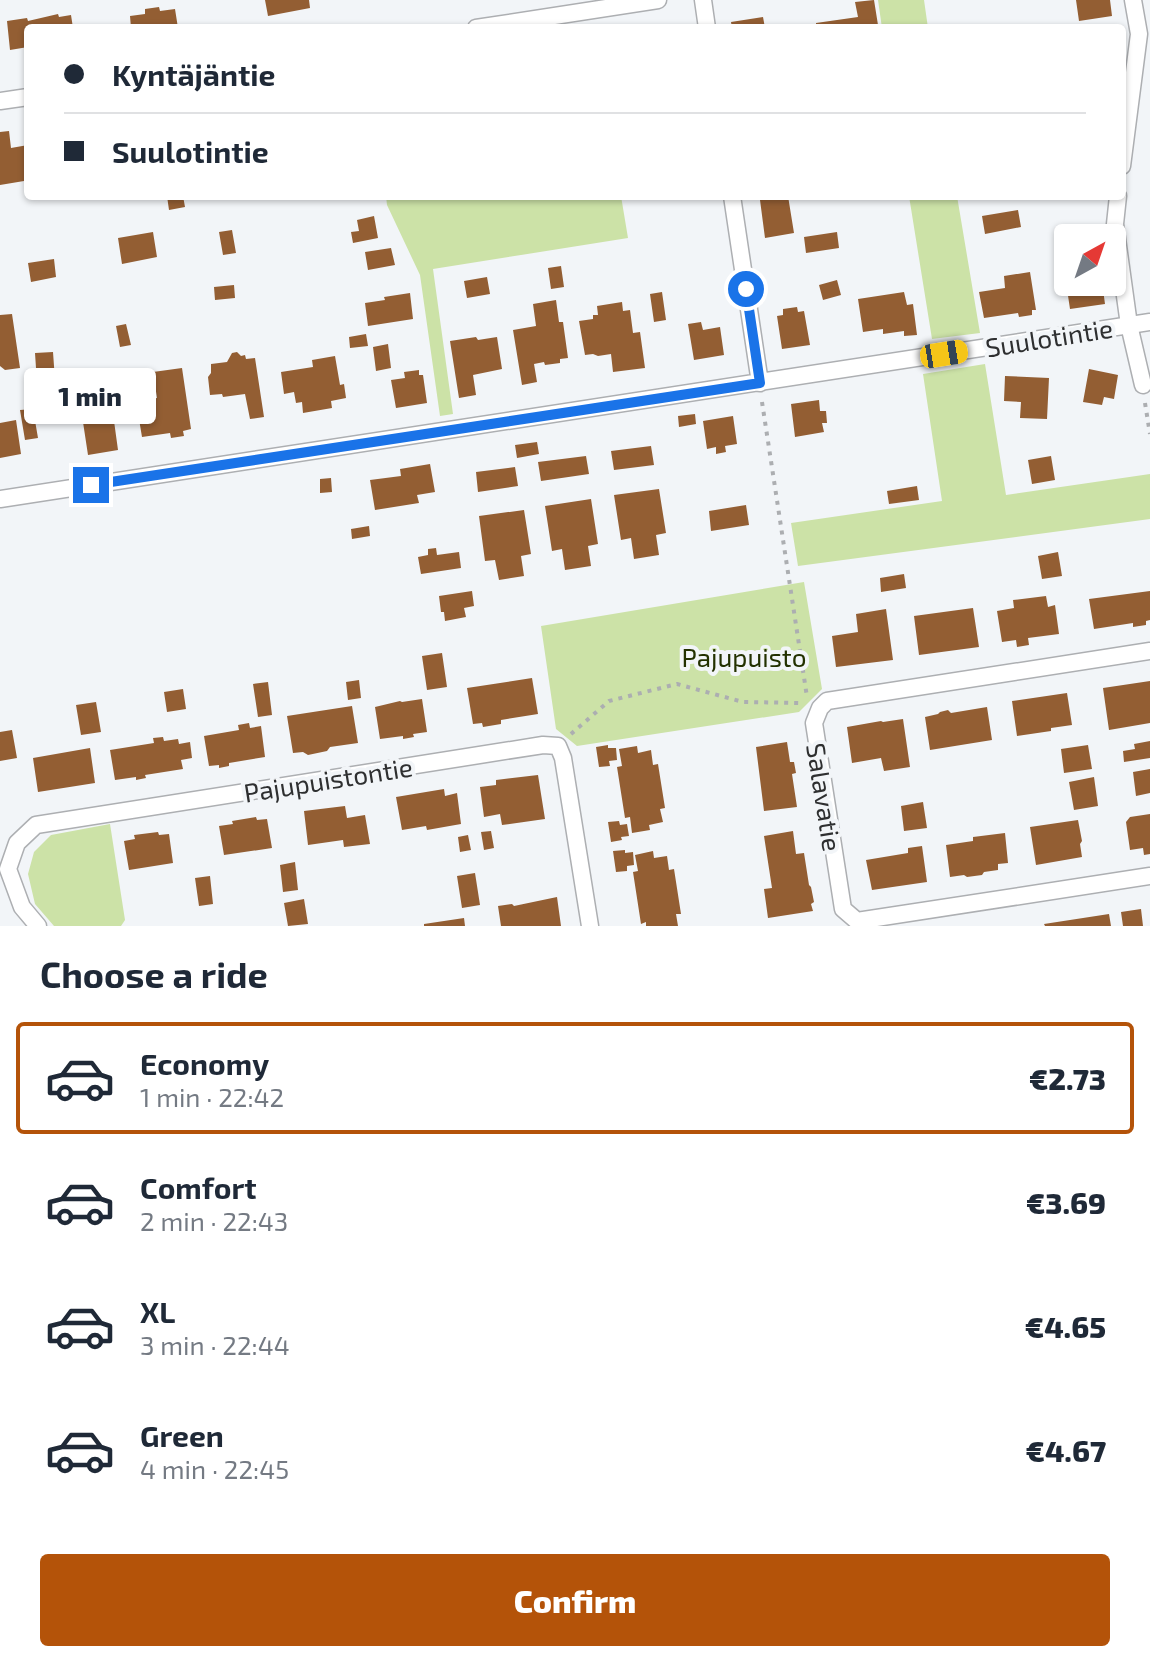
<!DOCTYPE html>
<meta charset="utf-8">
<style>
:root{--surface:#fff;--page:#f2f2f3;--text:#1f2937;--muted:#747a83;--line:#e0e1e3;--accent:#b45309}
body{margin:0;font-family:"Exo 2",sans-serif;background:var(--page);color:var(--text);height:100vh;display:flex;flex-direction:column;font-size:30px;white-space:nowrap}
*{box-sizing:border-box;margin:0}
p{font-size:26px;color:var(--muted)}
.icon{flex:none;width:44px;height:44px;fill:none;stroke:currentColor;stroke-width:2;stroke-linecap:round;stroke-linejoin:round}
.map{position:relative;height:926px;overflow:hidden}
.details{display:flex;flex-direction:column;background:var(--surface);flex:1}
.details>*{flex:none}
.guide{position:absolute;left:24px;top:24px;width:1102px;height:176px;border-radius:8px;box-shadow:0 2px 6px #0004;display:grid;align-content:center;height:176px;padding:0 40px;background:var(--surface)}
.needle{width:52px;rotate:40deg}
.buttons{position:absolute;left:1054px;top:224px;display:grid;gap:16px}
.buttons a{display:grid;place-items:center;width:72px;height:72px;border-radius:8px;background:var(--surface);box-shadow:0 2px 6px #0004;font-size:40px}
.end{position:absolute;width:36px;height:36px;margin:-18px;border:10px solid #1a73e8;background:#fff;box-shadow:0 0 0 4px #fff}
.from{border-radius:50%}
.bubble{position:absolute;height:56px;border-radius:8px;background:var(--surface);box-shadow:0 2px 6px #0004;font-size:26px;font-weight:800;line-height:56px;text-align:center}
.car{position:absolute;width:24px;height:48px;margin:-24px -12px;border-radius:10px;box-shadow:0 0 6px 2px #0007;background:linear-gradient(#f5c518 24%,#345 0 40%,#f5c518 0 76%,#345 0 86%,#f5c518 0)}
.guide b{display:flex;align-items:center;gap:28px;height:76px;font-size:30px}
.guide b+b{border-top:2px solid var(--line)}
.guide i{width:20px;height:20px;background:var(--text)}
ul{padding:0;list-style:none}
li{display:flex;align-items:center;gap:24px;height:112px;margin:0 16px 12px;padding:0 24px;border:4px solid transparent;border-radius:8px}
li div{flex:1}
li b{display:block;font-size:30px}
li em{font-style:normal;font-weight:800}
li.selected{border-color:var(--accent)}
li>.icon{width:72px;height:72px;stroke-width:1.5}
h2{padding:0 40px;font-size:36px;line-height:96px}
.primary-button{display:flex;gap:16px;margin-top:auto;padding:16px 40px}
.primary-button a{flex:1;height:92px;border-radius:8px;background:var(--accent);color:#fff;font-size:32px;font-weight:800;line-height:92px;text-align:center}
.map>svg:first-child{display:block}
</style>
<div class="map">
<svg width="1150" height="926" viewBox="0 0 1150 926">
<rect width="100%" height="100%" fill="#f2f5f8"/>
<path fill="#cce2a7" d="M878,0H924L928,28H882Z
M386,196H621L628,238L433,269L453,414L440,416L420,275L387,205Z
M909,196H957L980,333L932,339Z
M985,364L1006,495L1150,474V519L798,566L791,523L942,501L923,374Z
M804,582L822,689L799,712L577,746L556,729L541,626Z
M110,824L125,920L121,926H54L35,904L28,874L34,852L51,835Z"/>
<path fill="#935e33" d="M265,0H309L310,8L268,16Z
M874,0L878,25L873,28H816V23L858,17L855,2Z
M1076,0H1110L1112,16L1079,21Z
M159,7L160,11L175,9L178,28H131L130,16L145,14V9Z
M58,14L59,17L71,15L73,28H28V47L10,50L7,21L27,18L28,21Z
M763,17L765,28H732L731,22Z
M9,131L11,148L28,145V186L26,187L24,181L0,185V132Z
M167,196H183L185,207L169,210Z
M788,196L794,233L765,238L760,200Z
M1018,210L1021,227L985,234L982,216Z
M374,216L378,238L353,243L351,232L359,231L357,220Z
M232,230L236,253L223,255L219,232Z
M153,232L157,257L122,264L118,238Z
M837,232L839,248L806,253L804,237Z
M391,248L395,265L368,270L365,252Z
M54,259L56,277L31,282L28,263Z
M561,266L564,287L551,289L548,268Z
M1030,272L1036,310H1032V315L1019,317L1018,313L984,318L979,292L1005,288L1004,276Z
M487,277L490,294L467,298L464,281Z
M837,280L841,295L823,300L819,285Z
M1072,282H1102L1105,304L1070,309L1067,289L1072,288Z
M234,285L235,298L215,300L214,287Z
M662,292L666,320L654,322L650,294Z
M904,292L907,305L913,304L917,335L904,336V331L883,334V329L863,332L858,299Z
M410,293L413,319L368,326L365,303L385,300L384,297Z
M556,300L559,322H563L568,358L560,359V363L545,365L544,362L534,364L537,382L522,385L513,330L536,326L533,304Z
M622,302L623,311L630,310L633,333L640,332L645,368L613,372L611,354L598,356L593,354L585,355L579,321L593,319V315H598L597,306Z
M797,307L798,312L804,311L810,345L782,349L777,316L783,315V309Z
M12,314L20,368L5,370L0,366V315Z
M701,322L703,330L720,327L724,355L694,360L688,324Z
M126,324L131,345L120,347L116,326Z
M366,334L368,346L350,348L349,337Z
M476,337L478,340L497,337L502,369L473,375L476,395L459,398L450,341Z
M388,344L391,368L376,371L373,347Z
M53,352L55,380L37,383L35,353Z
M237,352L241,356L245,355L246,359L255,358L264,417L250,419L245,394L223,397L222,394L210,395L208,377L211,373V364L227,362L232,353Z
M335,356L340,385L344,384L346,398L331,401L332,408L303,413L302,402L296,403L294,392L284,394L281,372L313,367L312,360Z
M182,368L191,429L183,431L184,436L171,438L170,433L142,437L136,401L157,398L153,372Z
M1089,369L1118,375L1114,399L1104,397L1102,405L1083,402Z
M419,370V375H423L427,403L396,408L391,380L405,378L404,372Z
M1005,376L1049,378L1047,419L1020,418L1021,402L1004,401Z
M115,377L117,392L102,394L100,379Z
M819,400L820,411H826L827,423H822L824,432L795,437L791,404Z
M96,407L98,424L114,421L118,450L88,455L81,409Z
M33,409L38,438L25,440L20,410Z
M695,414L696,424L679,427L678,416Z
M733,416L737,444L725,446L726,452L716,454V447L707,449L703,421Z
M16,420L21,454L0,458V423Z
M537,442L539,454L517,458L515,445Z
M651,446L654,465L614,470L611,451Z
M586,456L589,474L541,481L538,462Z
M1051,456L1055,480L1032,484L1028,460Z
M430,464L435,492L417,495L419,503L375,510L370,480L401,476L400,469Z
M515,467L518,486L478,492L476,472Z
M331,478L332,492L320,493V479Z
M917,486L919,500L889,504L887,491Z
M659,489L666,533L656,535L659,555L634,559L631,538L621,540L614,495Z
M591,499L598,544L588,546L591,566L565,570L562,549L552,551L545,506Z
M746,505L749,525L711,531L709,511Z
M524,510L531,554L521,556L524,576L499,580L495,560L485,561L479,516Z
M369,526L370,536L352,539L351,529Z
M436,548L437,555L459,552L461,568L421,574L418,557L428,555V549Z
M1058,552L1062,576L1042,579L1038,556Z
M904,574L906,588L881,592L880,578Z
M472,591L474,606L464,608L466,617L445,621L444,612H441L439,596Z
M1150,591V620L1146,621V625L1133,627V623L1094,629L1089,599Z
M1046,596L1048,607L1055,605L1059,634L1028,638L1029,645L1017,647L1016,640L1002,642L997,611L1014,608L1013,600Z
M973,608L979,647L919,655L914,616Z
M886,609L893,660L836,667L832,636L858,632L856,614Z
M442,653L447,687L427,690L422,656Z
M532,678L538,714L501,720V724L483,727L482,723L473,724L467,688Z
M359,680L361,698L348,700L346,682Z
M1150,681V723L1109,730L1103,688Z
M268,682L272,715L258,717L253,684Z
M183,689L186,709L167,712L164,692Z
M1067,693L1072,725L1051,728V731L1017,736L1012,701Z
M422,699L427,732L413,734L414,737L403,739V736L380,739L375,707L400,701L402,702Z
M96,702L101,732L81,735L76,705Z
M352,706L358,743L330,747L327,751L308,755L303,752L293,753L287,716Z
M987,707L992,740L930,750L925,717L938,714L940,712L948,710L951,713Z
M903,719L910,767L884,771L881,758L852,763L847,727L881,721L883,722Z
M249,723L250,728L261,726L265,757L229,763V766L219,768V765L209,766L204,736L239,730L238,725Z
M12,730L17,758L0,761V732Z
M163,737L164,741L178,739L179,744L190,742L192,758L181,760L183,769L145,775L146,778L136,780V777L115,780L110,750L154,743L153,738Z
M1150,741V758L1124,762L1123,751L1135,749L1134,744Z
M787,742L790,762H794L796,773L792,774L797,807L764,811L756,747Z
M608,745V748H616L617,760L609,761L610,766L599,767L596,747Z
M1088,745L1092,769L1064,773L1061,749Z
M637,746L638,753L651,750L653,765L658,764L665,808L660,809L663,822L649,825L650,830L632,833L630,817L625,818L617,767L622,766L619,749Z
M90,748L95,783L38,792L33,758Z
M1150,769V793L1136,796L1133,772Z
M538,775L545,819L502,825L500,814L484,817L480,787L496,785V780Z
M1094,777L1098,806L1074,810L1069,782Z
M444,789L445,796L457,793L461,824L427,830L426,826L402,830L396,797Z
M923,802L927,828L904,831L901,806Z
M345,806L347,818L365,815L370,844L344,847L343,840L308,845L304,811Z
M1150,814V854L1144,855L1143,848L1130,850L1126,822L1130,817Z
M256,817L257,820L267,819L272,848L224,855L219,826L233,824L232,821Z
M1078,820L1082,841L1080,844L1082,857L1036,865L1030,827Z
M619,821L620,825L627,824L629,836L621,837L622,840L611,842L608,822Z
M491,831L494,848L484,850L481,832Z
M793,831L796,854L804,853L809,885L811,887L814,902L811,904L813,911L768,918L764,889L772,888L764,836Z
M158,832L159,835L169,834L173,863L129,870L124,841L135,839L134,835Z
M1005,833L1008,863L998,864V870L984,872L982,875L967,877L964,875L950,877L946,845L973,841V837Z
M468,835L471,850L460,852L458,837Z
M922,846L927,882L872,890L866,860L908,853V848Z
M625,850V853L633,852L634,865L627,866V871L616,872L613,851Z
M653,851L654,858L667,856L669,870L674,869L681,914H676L678,926H646V922L641,924L633,872L638,871L635,855Z
M295,862L298,890L283,892L280,865Z
M475,873L480,905L462,908L457,876Z
M210,876L213,904L199,906L195,878Z
M557,897L561,926H501L498,906L512,904L514,906Z
M304,899L308,924L288,926L284,903Z
M1141,909L1143,926H1123L1121,912Z
M1109,914L1111,926H1045L1044,924Z
M464,918L465,926H424V924Z"/>
<g fill="none" stroke-linecap="round" stroke-linejoin="round">
<defs>
<path id="minor" d="M703,0L707,28
M476,28L658,0
M0,101L28,97
M1122,166L1139,34L1133,0
M732,196L760,383
M1118,196L1115,224L1129,325L1143,385
M0,499L1150,322
M1150,651L827,701L820,708L814,723L843,909L857,921L1150,876
M38,926L22,907L8,869L17,843L36,825L543,745L558,746L563,758L590,926"/>
</defs>
<use href="#minor" stroke="#adafb2" stroke-width="19"/>
<path stroke="#acaeb1" stroke-width="4" stroke-dasharray="4 6" stroke-linecap="butt" d="M762,402L807,697
M1145,403L1150,434
M571,734L609,701L677,684L743,702L801,703"/>
<use href="#minor" stroke="#fff" stroke-width="16"/>
</g>
<g fill="none" stroke-linecap="round" stroke-linejoin="round">
<path stroke="#1a73e8" stroke-width="10" d="M91,485L760,383L746,289"/>
</g>
<g text-anchor="middle" dominant-baseline="central" stroke-width="8" stroke-linejoin="round" paint-order="stroke">
<g font-size="26" fill="#2e2f30" stroke="#f2f5f8">
<text transform="translate(1049 337) rotate(-9)">Suulotintie</text>
<text transform="translate(328 779) rotate(-9)">Pajupuistontie</text>
<text transform="translate(825 797) rotate(81)">Salavatie</text>
</g>
<g font-size="26" fill="#233100" stroke="#f2f5f8">
<text x="744" y="656">Pajupuisto</text>
</g>
</g>
</svg>
<div class="buttons">
<a><svg class="needle" viewBox="-14 -14 28 28"><path d="M0-13l5 13h-10z" fill="#e53935"/><path d="M0 13l5-13h-10z" fill="#747a83"/></svg></a>
</div>
<i class="end from" style="left:746px;top:289px"></i>
<i class="end" style="left:91px;top:485px"></i>
<div class="bubble" style="left:24px;top:368px;width:132px">1 min</div>
<i class="car" style="left:944px;top:354px;rotate:81deg"></i>
<div class="guide">
<b><i class="from"></i>Kyntäjäntie</b>
<b><i></i>Suulotintie</b>
</div>
</div>
<section class="details">
<h2>Choose a ride</h2>
<ul>
<li class="selected"><svg class="icon" aria-label="car" viewBox="0 0 24 24"><path d="M5 17H2v-5l4-1 3-4h7l3 4 3 1v5h-3M9 17h6M6 11h13"/><circle cx="7" cy="17" r="2"/><circle cx="17" cy="17" r="2"/></svg><div><b>Economy</b><p>1 min · 22:42</p></div><em>€2.73</em></li>
<li><svg class="icon" aria-label="car" viewBox="0 0 24 24"><path d="M5 17H2v-5l4-1 3-4h7l3 4 3 1v5h-3M9 17h6M6 11h13"/><circle cx="7" cy="17" r="2"/><circle cx="17" cy="17" r="2"/></svg><div><b>Comfort</b><p>2 min · 22:43</p></div><em>€3.69</em></li>
<li><svg class="icon" aria-label="car" viewBox="0 0 24 24"><path d="M5 17H2v-5l4-1 3-4h7l3 4 3 1v5h-3M9 17h6M6 11h13"/><circle cx="7" cy="17" r="2"/><circle cx="17" cy="17" r="2"/></svg><div><b>XL</b><p>3 min · 22:44</p></div><em>€4.65</em></li>
<li><svg class="icon" aria-label="car" viewBox="0 0 24 24"><path d="M5 17H2v-5l4-1 3-4h7l3 4 3 1v5h-3M9 17h6M6 11h13"/><circle cx="7" cy="17" r="2"/><circle cx="17" cy="17" r="2"/></svg><div><b>Green</b><p>4 min · 22:45</p></div><em>€4.67</em></li>
</ul>
<div class="primary-button"><a>Confirm</a></div>
</section>
